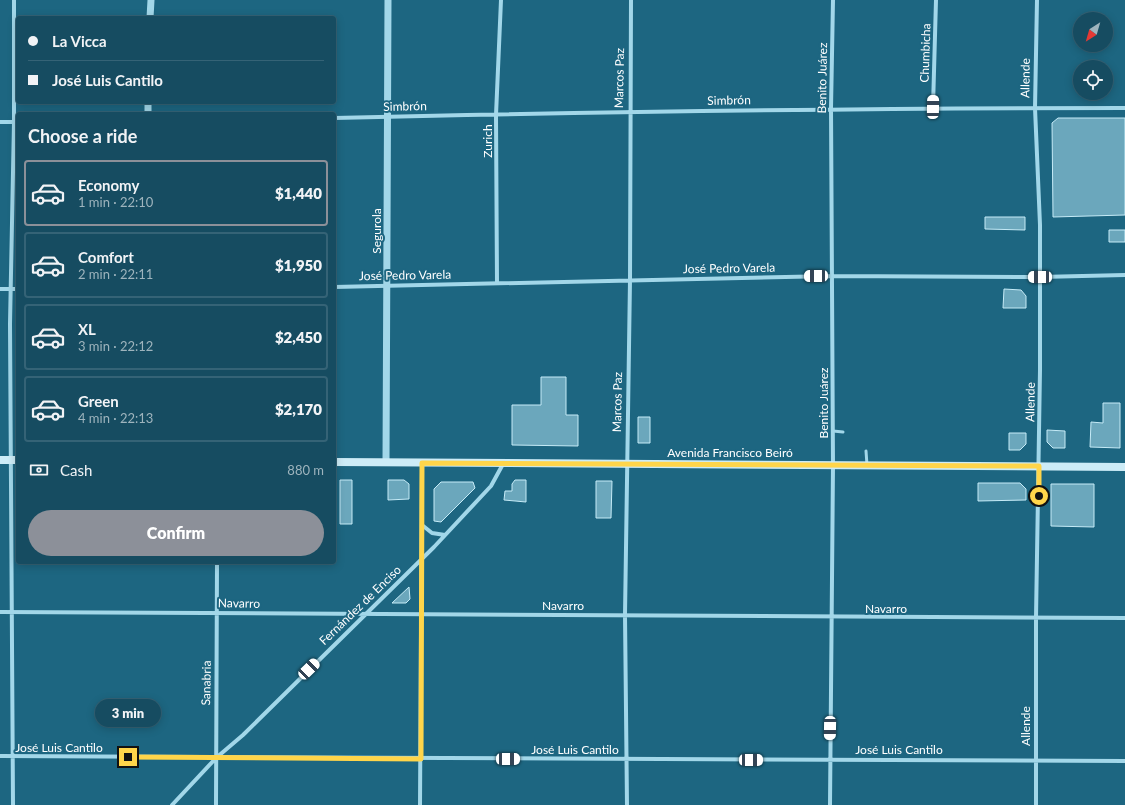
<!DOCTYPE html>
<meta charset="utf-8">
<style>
:root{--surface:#164c61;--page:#1f5367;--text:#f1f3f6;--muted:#9eb4bd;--line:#356376;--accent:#8c9099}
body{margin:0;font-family:Lato,sans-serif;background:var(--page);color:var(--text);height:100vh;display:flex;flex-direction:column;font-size:15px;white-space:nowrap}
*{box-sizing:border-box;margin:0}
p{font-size:13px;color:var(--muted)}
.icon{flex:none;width:22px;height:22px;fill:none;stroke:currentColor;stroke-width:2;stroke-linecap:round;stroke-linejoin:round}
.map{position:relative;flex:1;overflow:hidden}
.drawer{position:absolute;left:16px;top:112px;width:320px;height:452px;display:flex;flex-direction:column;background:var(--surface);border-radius:4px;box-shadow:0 2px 10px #0003,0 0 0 1px var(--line)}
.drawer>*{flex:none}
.hud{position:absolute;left:16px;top:16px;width:320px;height:88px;border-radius:4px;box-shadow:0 2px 10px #0003,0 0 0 1px var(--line);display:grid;align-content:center;height:88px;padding:0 12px;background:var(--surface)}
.needle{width:26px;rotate:217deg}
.buttons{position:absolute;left:1073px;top:12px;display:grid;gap:8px}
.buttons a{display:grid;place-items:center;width:40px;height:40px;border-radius:50%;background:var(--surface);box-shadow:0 2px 10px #0003,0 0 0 1px var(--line);font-size:20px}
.end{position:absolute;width:18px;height:18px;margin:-9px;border:5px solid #ffd54a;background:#111;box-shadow:0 0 0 2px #111}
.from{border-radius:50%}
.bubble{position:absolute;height:28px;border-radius:14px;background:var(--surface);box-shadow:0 2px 10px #0003,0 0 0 1px var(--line);font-size:13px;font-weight:800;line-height:28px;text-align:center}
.car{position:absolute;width:12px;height:24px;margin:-12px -6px;border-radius:5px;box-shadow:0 0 3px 1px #0007;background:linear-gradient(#fff 24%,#345 0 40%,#fff 0 76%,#345 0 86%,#fff 0)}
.hud b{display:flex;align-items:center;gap:14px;height:38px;font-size:15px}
.hud b+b{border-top:1px solid var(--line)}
.hud i{width:10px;height:10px;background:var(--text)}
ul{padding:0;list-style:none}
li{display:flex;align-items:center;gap:12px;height:66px;margin:0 8px 6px;padding:0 4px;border:2px solid var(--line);border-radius:4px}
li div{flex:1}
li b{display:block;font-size:15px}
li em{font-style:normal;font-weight:800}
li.active{border-color:var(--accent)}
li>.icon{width:36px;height:36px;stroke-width:1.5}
h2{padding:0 12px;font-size:18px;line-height:48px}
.pay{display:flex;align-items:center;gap:10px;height:44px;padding:0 12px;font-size:15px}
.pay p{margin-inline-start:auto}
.button{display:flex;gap:8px;margin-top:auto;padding:8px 12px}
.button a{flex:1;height:46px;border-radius:24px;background:var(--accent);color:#fff;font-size:16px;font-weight:800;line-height:46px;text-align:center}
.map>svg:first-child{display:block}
</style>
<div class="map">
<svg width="1125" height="805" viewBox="0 0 1125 805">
<rect width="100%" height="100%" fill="#1d6681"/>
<path fill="#6ba7bc" stroke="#c6ebf7" d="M1058,118H1125V215L1053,217L1052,123Z
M985,217H1025V230L985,229Z
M1109,230H1125V242H1109Z
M1004,289L1021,290L1026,296V308H1003Z
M541,377H566V415H578V446L512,445V405H541Z
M1103,403H1120V448L1090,447L1091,422L1103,423Z
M638,417H650V443H638Z
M1047,430L1065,431V448H1053L1047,442Z
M1009,433H1026V444L1020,450H1009Z
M340,480H352V524H340Z
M388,480H404L409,484V499L388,500Z
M515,480H526V502L504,500L505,491H512V484Z
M596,481H612L611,518H596Z
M441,482H473L475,488L441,522L434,521V489Z
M978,483H1020L1026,489V500L978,501Z
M1051,484H1094V527L1051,526Z
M409,587L410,599L406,603H392Z"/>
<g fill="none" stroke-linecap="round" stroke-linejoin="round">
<path stroke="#a2d7e9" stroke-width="3" d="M833,431L843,432
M866,451L867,465"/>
<path stroke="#a2d7e9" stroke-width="4" d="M933,107L936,0
M334,118C598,112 861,108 1125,108
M0,122H18
M497,283L496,115L501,0
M334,287L832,276L1040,277L1125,275
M0,289H18
M422,525L432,533L445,535
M0,612L1125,618
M0,756L1125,761
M13,805L10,324L14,122V0
M172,805L216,758L243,735L434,547L491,486L503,464
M216,805L217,562
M420,805L422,463
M627,805L625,615L630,280L631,0
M830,805L833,465L831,108L833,0
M1036,805V618L1040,370V225L1035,108L1037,0"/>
<path stroke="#a2d7e9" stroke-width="7" d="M150,18L151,0
M148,114V102
M386,462L388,0"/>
<path stroke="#cdecf7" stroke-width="8" d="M0,460H18
M334,462L1125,467"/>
</g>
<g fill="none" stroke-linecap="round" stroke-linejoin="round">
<path stroke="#ffd54a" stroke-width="5" d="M128,757L421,759L422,463L1039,466V496"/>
</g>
<g text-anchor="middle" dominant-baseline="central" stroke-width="4" stroke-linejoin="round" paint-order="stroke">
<g font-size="12" fill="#fff" stroke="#1d6681">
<text transform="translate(925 53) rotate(-88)">Chumbicha</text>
<text transform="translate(619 78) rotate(-89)">Marcos Paz</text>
<text transform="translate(822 78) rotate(-89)">Benito Juárez</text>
<text transform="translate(1025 78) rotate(-89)">Allende</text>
<text transform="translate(729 100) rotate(-1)">Simbrón</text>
<text transform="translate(405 106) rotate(-1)">Simbrón</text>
<text transform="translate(487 141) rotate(-90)">Zurich</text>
<text transform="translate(376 231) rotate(-90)">Segurola</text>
<text transform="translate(729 268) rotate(-1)">José Pedro Varela</text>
<text transform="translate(405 275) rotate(-1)">José Pedro Varela</text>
<text transform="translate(617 402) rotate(-89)">Marcos Paz</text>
<text transform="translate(1030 402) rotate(-89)">Allende</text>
<text transform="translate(823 403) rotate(-90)">Benito Juárez</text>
<text x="730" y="452">Avenida Francisco Beiró</text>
<text transform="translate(239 603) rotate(1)">Navarro</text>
<text transform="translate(360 605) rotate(-44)">Fernández de Enciso</text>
<text x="563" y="605">Navarro</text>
<text x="886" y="608">Navarro</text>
<text transform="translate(206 683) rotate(-89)">Sanabria</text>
<text transform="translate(1025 726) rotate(-90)">Allende</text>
<text x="59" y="747">José Luis Cantilo</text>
<text x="575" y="749">José Luis Cantilo</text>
<text x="899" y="749">José Luis Cantilo</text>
</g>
</g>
</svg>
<div class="buttons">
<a><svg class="needle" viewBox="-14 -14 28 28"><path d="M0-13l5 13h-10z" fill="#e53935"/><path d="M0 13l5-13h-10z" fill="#9eb4bd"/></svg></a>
<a><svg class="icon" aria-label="locate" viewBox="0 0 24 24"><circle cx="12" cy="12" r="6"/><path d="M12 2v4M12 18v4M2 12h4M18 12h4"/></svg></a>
</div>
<i class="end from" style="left:1039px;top:496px"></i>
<i class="end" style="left:128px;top:757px"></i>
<div class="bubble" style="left:95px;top:699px;width:66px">3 min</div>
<i class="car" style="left:933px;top:107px;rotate:1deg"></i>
<i class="car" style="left:816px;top:276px;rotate:269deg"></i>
<i class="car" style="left:1040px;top:277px;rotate:270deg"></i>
<i class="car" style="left:309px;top:669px;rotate:46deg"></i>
<i class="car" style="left:830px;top:728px;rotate:181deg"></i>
<i class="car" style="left:508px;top:759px;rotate:90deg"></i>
<i class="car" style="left:751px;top:760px;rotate:90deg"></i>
<div class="hud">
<b><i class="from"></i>La Vicca</b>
<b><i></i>José Luis Cantilo</b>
</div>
<section class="drawer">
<h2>Choose a ride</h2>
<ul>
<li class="active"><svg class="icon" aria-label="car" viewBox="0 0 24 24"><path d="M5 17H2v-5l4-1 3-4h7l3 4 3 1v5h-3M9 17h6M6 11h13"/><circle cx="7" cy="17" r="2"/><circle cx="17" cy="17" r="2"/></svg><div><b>Economy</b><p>1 min · 22:10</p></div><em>$1,440</em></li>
<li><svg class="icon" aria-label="car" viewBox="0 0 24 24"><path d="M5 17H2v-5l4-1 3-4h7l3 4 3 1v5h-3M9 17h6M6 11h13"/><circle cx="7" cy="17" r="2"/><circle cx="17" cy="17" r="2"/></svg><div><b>Comfort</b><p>2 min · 22:11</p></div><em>$1,950</em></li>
<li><svg class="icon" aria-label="car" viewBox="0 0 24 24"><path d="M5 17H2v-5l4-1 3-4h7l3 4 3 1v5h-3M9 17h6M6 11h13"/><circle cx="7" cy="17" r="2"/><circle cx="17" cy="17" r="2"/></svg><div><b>XL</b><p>3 min · 22:12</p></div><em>$2,450</em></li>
<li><svg class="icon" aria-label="car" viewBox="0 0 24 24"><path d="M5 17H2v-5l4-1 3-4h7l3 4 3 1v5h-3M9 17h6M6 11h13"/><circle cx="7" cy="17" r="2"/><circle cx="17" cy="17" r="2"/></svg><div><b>Green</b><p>4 min · 22:13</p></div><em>$2,170</em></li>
</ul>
<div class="pay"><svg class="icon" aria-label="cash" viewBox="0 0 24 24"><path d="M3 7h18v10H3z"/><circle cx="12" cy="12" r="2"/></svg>Cash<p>880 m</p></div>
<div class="button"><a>Confirm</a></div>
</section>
</div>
